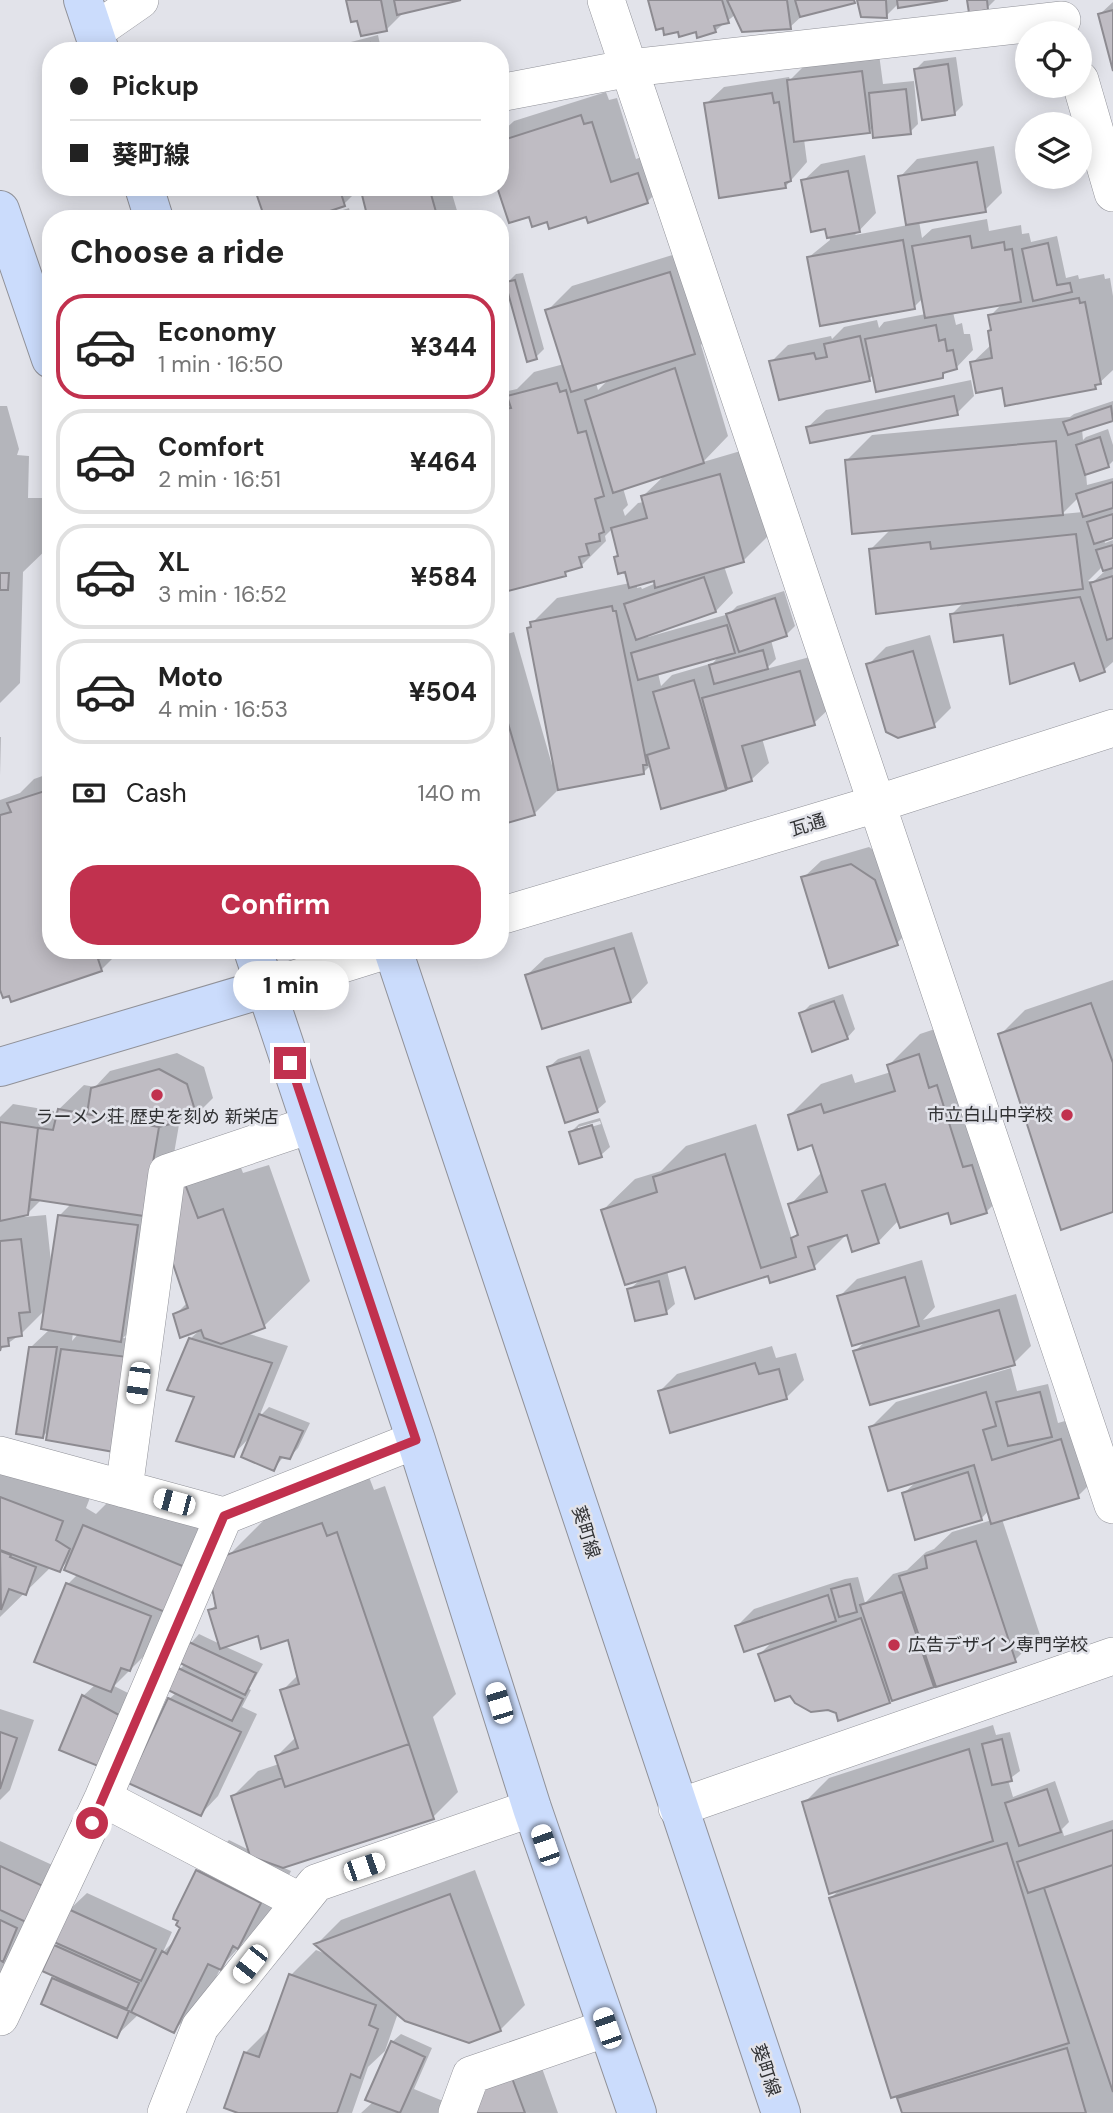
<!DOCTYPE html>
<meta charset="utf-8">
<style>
:root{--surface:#fff;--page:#f2f2f2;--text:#222;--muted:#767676;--line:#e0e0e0;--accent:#c1314e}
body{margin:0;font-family:"DM Sans","Noto Sans JP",sans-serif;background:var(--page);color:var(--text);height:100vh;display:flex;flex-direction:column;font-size:26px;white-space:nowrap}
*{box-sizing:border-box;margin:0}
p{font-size:23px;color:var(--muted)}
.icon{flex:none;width:38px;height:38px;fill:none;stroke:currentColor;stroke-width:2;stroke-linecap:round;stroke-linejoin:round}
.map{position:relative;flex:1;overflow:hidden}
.side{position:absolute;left:42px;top:210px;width:467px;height:749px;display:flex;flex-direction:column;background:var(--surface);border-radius:28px;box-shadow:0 4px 18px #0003}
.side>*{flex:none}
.guide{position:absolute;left:42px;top:42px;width:467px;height:154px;border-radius:28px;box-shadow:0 4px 18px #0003;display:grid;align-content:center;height:154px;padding:0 28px;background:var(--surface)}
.fabs{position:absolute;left:1015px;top:21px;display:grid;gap:14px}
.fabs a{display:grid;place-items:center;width:77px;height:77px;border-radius:50%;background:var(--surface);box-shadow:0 4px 18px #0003;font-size:35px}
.end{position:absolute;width:32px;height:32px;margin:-16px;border:9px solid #c1314e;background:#fff;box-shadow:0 0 0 4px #fff}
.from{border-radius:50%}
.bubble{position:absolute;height:49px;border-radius:24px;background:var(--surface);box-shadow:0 4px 18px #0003;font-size:23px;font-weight:700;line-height:49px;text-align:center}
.car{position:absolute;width:21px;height:42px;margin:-21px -10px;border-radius:9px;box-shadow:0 0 5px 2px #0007;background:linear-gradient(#fff 24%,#345 0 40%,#fff 0 76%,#345 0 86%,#fff 0)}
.guide b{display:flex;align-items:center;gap:24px;height:66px;font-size:26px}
.guide b+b{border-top:2px solid var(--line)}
.guide i{width:18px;height:18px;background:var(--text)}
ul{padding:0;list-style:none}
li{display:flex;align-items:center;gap:21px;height:105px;margin:0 14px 10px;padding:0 14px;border:4px solid var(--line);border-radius:28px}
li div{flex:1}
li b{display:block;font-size:26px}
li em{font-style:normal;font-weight:700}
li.selected{border-color:var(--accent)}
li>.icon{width:63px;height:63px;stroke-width:1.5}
h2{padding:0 28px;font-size:32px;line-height:84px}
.pay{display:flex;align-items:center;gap:18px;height:77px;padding:0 28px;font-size:26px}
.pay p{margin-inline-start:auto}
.button{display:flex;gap:14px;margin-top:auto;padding:14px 28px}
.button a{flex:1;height:80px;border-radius:28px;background:var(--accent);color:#fff;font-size:28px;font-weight:700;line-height:80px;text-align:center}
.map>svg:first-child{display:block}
</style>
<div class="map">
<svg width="1113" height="2113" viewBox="0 0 1113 2113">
<rect width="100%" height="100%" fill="#e2e3ea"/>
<path fill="#0003" fill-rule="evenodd" d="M348,0H454L404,12L387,29L358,19Z
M650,0H856L803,15L790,27L736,14L715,31L679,29Z
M858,0H937L899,3L886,16Z
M969,0H995L987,8Z
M1113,2V64L1100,14Z
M378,35L381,49L401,44L402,51H339L347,43Z
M879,54L883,84L914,81L918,124L910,132L874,126L869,131L804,139L807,162L786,186L706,104L724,87L789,77L790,80L806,64Z
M956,57L963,105L954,114L915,70L924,61Z
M606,92L609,100L617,98L636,159L663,149L672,177L647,202L587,215L548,220L530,215L500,187V134L514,121Z
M994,146L1002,193L985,210L919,221L922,238L932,229L987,219L989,231L1021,225L1022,234L1029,233L1031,242L1057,236L1066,278L1078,275L1079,279L1104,274L1105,279L1110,278L1113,296V370L1095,387L1003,386L972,363L992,344L990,316L1003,303L953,312L956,325L962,323L964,334H970L973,350L956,368L950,369L942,376L874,374L869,379L771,362L788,345L831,336L832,339L844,327L877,320L879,328L884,322L926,314L923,298L914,307L809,257L830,240L827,227L803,181L821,164L865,155L876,213L855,235L908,225L900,177L917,159Z
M256,187H361L344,204Z
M362,187H450L458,214L454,219H370Z
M349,208L352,219H314Z
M695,248L719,327L701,345L728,436L703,462L744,450L768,536L743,561L724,566L733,593L716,611L647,634L648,637L729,614L737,606L784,591L795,626L786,635L771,640L776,659L766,669L817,655L832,706L814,723L762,738L769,763L751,780L663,806L651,765L644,772L560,788L534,814L500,824V636L514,632L552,765L555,764L529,629L532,623L557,598L630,583L626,570L616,557L620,553L613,528L605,536L606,541L581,566L570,569L565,574L500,591V393L517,389L534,372L564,364L547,311L572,286ZM609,379L598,390L596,383ZM666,474L643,496L644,502L638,503L625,516L623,510L628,505L623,488ZM655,579L656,583L642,589L641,587L637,588V584ZM720,655L713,663L672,675L661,686L658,673Z
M523,273L544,349L536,357L507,283L516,274Z
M971,380L974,396L957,413L808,427L826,410Z
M1113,401V419L1082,429L1083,440L1086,437L1108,429L1113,445V461L1108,466L1086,473L1087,485L1113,478V536L1104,539L1105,543L1113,540V662L1104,670L952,614L965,601L870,550L891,529L847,460L872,435L1070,417L1074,414ZM1079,497L1083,512L1062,514ZM1103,566L1105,571L1094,581H1088Z
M0,406H7L19,449L17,455L29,456L28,498H47L46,526H51V545L23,572L20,683L0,703Z
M930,635L951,708L934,725L868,665L886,647Z
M0,737H1L0,776Z
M51,773V950H121L101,970L10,994L0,985V800L20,793L34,779Z
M869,847L892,863L914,926L897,943L803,878L821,861Z
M632,932L648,983L631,1001L527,975L545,958Z
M1113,980V1210L1000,1035L1025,1010Z
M843,994L855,1029L847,1038L801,1014L810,1005Z
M950,1024L1018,1181L986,1212L949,1211L899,1220L878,1242L848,1233L814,1267L769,1273L687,1265L667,1271L675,1304L666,1312L629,1290L641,1279L603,1210L635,1179L661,1171L686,1146L756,1124L792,1239L799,1232L790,1205L821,1173L813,1143L790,1115L821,1084L852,1074L855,1083L891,1072L889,1065L920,1034Z
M589,1049L606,1102L597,1110L549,1067L558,1059Z
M177,1053L204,1067L213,1098L196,1115L180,1119L146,1315L123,1338L145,1340L42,1437L31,1347L50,1329L45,1310L21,1334L0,1349V1117L13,1104L54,1111V1114L84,1085L95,1087L110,1071ZM42,1199L72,1203L59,1216L51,1262L46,1215L24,1217ZM73,1332L79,1333L72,1341Z
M600,1118L610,1147L601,1155L571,1132L579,1124ZM600,1121L601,1124L578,1131V1127Z
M231,1140L243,1173L269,1165L310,1281L264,1326L246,1333L288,1346L259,1417L269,1407L310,1423L298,1448L290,1457L284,1456L274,1469L251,1436L233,1455L197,1396L190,1339L201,1329L175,1315L188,1302L182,1188Z
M922,1260L935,1307L923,1320L1016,1294L1031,1346L1014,1363L855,1351L867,1340L839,1297L857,1279Z
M772,1346L776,1358L796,1353L804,1380L787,1397L671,1431L660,1391L677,1374Z
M1011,1368L1017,1391L1048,1384L1058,1423L1086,1415L1103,1471L1078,1496L1002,1519L1040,1635L1015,1660L936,1682L933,1685L892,1698L889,1702L837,1711L760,1654L775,1639L737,1626L754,1609L845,1579L858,1577L865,1603L893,1574L907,1570L926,1552L934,1549L952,1532L992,1520L989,1510L981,1519L904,1493L917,1481L871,1427L896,1402Z
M0,1455L93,1490L86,1508L96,1514L124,1486L223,1527L150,1650L114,1686L136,1697L115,1747L83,1696L96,1684L68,1584L78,1574L70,1559L59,1570L51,1567L0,1617Z
M369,1477L374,1490L385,1486L456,1694L433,1717L458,1792L433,1817L282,1867L291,1871L269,1915L221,1967L205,2000L173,2031L139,2014L116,2036L43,2004L57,1976L55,1946L59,1942L69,1910L87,1893L172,1932L163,1952L177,1938L182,1927L180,1920L176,1915L198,1871L229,1840L251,1851L233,1796L258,1771L279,1764L277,1756L297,1736L282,1691L298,1675L289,1638L259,1634L224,1646L263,1664L249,1689L251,1690L242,1707L257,1714L218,1796L201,1814L169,1699L176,1693L170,1690L180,1669L185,1664L182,1663L191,1643L199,1634L220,1644L210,1611L217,1604L228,1556L276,1508Z
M0,1709L34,1720L10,1790L0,1800Z
M993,1725L996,1735L1010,1732L1020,1771L1008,1780L1013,1797L1055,1781L1069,1822L1062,1829L1064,1836L1113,1820V2113H903L899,2099L906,2092L831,1898L841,1888L804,1803L829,1778Z
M0,1841L61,1869L0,1988Z
M475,1870L525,2005L500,2030L398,2013L385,2051L368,2067L352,2113H241L245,2053L270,2028L291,1975L316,1950L329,1955L317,1944L341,1920Z
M401,2034L432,2048L414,2089L448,2103L444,2113H361L373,2102L392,2042Z
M537,2054L558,2113H471Z"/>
<path fill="#bfbcc3" stroke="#8d8b91" stroke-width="2" d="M346,0H381L387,31L361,36L357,21L351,22Z
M394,0H461L397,15Z
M648,0H722L729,23L714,26L716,32L697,38L696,32L679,37L678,32L664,35L663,28L656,30Z
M727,0H787L791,29L742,32Z
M795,0H854L855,3L800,17Z
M857,0H886L887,18L861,17Z
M897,0H948L898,8Z
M967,0H987L988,10L969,13Z
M1113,10V71L1098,14Z
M370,43L372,51H336Z
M948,64L955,115L922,120L914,69Z
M862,71L870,133L794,142L787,80Z
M906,89L911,134L873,138L869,93Z
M772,93L774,103L779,102L791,181L785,183L786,188L719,198L704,103Z
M581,115L584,124L592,122L611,182L638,173L648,203L588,223L586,217L549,229L547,222L532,227L529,217L509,223L497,187H500V141Z
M977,162L986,212L906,225L898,176Z
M848,171L860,232L827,238L825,229L811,232L801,180Z
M254,187H339L345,206L306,219H265Z
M360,187H429L438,219H368Z
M970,236L972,248L1004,242L1005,250L1012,249L1021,302L925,318L912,246Z
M903,240L915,309L820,326L807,257Z
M1048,243L1057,285L1070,283L1072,292L1033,301L1022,249Z
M670,272L695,354L571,392L545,310Z
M515,280L537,359L527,362L505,282Z
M1079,298L1080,303L1085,302L1101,384L1095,385L1096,389L1005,406L1002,388L976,393L970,362L992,358L988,331L991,330L988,315Z
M936,325L939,341L945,339L947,351L953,350L957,369L943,373V378L876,392L865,339Z
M860,336L870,381L779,400L769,361L814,353L816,359L827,357L824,344Z
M675,368L704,463L613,493L585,400Z
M557,383L560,392L566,390L578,433L586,431L604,496L595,499L604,532L599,534L600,541L586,544L589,555L579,557L582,567L565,572L566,576L500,593V410L511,408L507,396Z
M954,396L958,415L810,443L806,427Z
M1111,406L1113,421L1068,435L1063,422Z
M1100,437L1109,467L1085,475L1076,445Z
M1056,441L1063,515L852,534L845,460Z
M720,474L744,562L655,588L654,581L629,588L625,572L618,574L614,557L618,556L611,528L647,518L641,496Z
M1113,482V508L1083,517L1076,494Z
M1113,514V538L1094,544L1087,522Z
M1076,534L1083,589L876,614L869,549L930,542L931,549Z
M1113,545V568L1103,571L1096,550Z
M0,573H9L8,590H0Z
M1113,576V638L1107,640L1090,583Z
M704,577L716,612L636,640L624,604Z
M1080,597L1105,672L1080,681L1074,663L1010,684L1003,635L954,642L950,614Z
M775,598L787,636L739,652L726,614Z
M612,606L613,611H616L647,765H643L644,774L558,790L527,628L531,627L530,622Z
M727,625L735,653L638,680L631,653Z
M763,650L768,669L714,684L709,665Z
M913,651L935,727L898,738L886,732L866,664Z
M800,671L815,725L742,746L752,781L727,789L702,698Z
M694,680L726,790L661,809L647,755L669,748L653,692Z
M500,696L535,815L500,825Z
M51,789V950H125L98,959L102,971L11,1002L9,996L3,998L0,990V815L11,812L7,803Z
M851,864L875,880L898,945L829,968L801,877Z
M614,948L631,1002L542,1029L525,975Z
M834,1001L848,1039L812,1052L799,1013Z
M1091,1003L1113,1063V1212L1061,1230L998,1034Z
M919,1054L929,1088L937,1085L963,1167L972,1165L987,1213L951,1224L948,1213L900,1228L885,1184L862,1191L879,1243L852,1252L847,1235L808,1247L815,1269L770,1283L768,1276L695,1299L685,1267L625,1285L601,1210L657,1192L653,1177L725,1154L761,1268L796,1257L791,1238L798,1235L788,1204L827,1192L812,1145L798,1150L788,1115L821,1104L824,1113L895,1091L887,1065Z
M580,1057L598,1112L565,1123L547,1067Z
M159,1069L187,1084L197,1117L159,1127L87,1114L91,1088Z
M58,1109L159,1127L144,1216L30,1199L38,1128L53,1130Z
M0,1122L38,1128L28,1215L0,1221Z
M592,1125L602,1157L579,1164L569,1132Z
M185,1184L198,1218L223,1209L265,1328L221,1344L204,1338L201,1330L180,1338L173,1314L188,1308L171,1258L180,1187Z
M58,1215L138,1225L121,1342L41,1329Z
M21,1239L30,1312L19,1313L22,1336L8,1338L9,1346L1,1347L0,1351V1241Z
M905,1277L919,1326L852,1346L837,1296Z
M659,1281L667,1314L635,1321L627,1289Z
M999,1310L1015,1365L870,1405L853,1351Z
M189,1338L272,1363L234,1457L176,1441L194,1397L167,1390Z
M29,1347H57L43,1438L16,1434Z
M61,1349L128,1357L114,1452L46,1440Z
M755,1363L759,1374L779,1369L787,1399L670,1433L658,1391Z
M986,1392L996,1426L983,1430L992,1460L1061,1439L1079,1498L991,1524L974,1465L888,1491L869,1427Z
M1040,1392L1052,1437L1008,1446L996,1402Z
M259,1414L303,1431L290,1459L280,1457L274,1471L241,1457Z
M968,1472L982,1520L915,1540L902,1493Z
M0,1497L63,1521L56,1540L70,1549L60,1572L0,1550Z
M322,1523L327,1536L337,1532L409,1744L285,1787L275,1756L298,1748L280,1690L299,1684L288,1640L261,1649L258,1636L220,1649L208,1610L216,1608L212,1588L226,1555Z
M83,1525L185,1567L165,1612L64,1570Z
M976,1541L1016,1662L936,1687L899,1576L927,1568L925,1556Z
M0,1551L11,1555L10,1557L36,1567L26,1595L9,1589L1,1610Z
M66,1583L151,1616L130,1671L121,1668L111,1692L34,1662Z
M850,1584L857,1612L839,1617L831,1589Z
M902,1592L934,1687L892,1701L860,1605Z
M828,1595L836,1621L744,1652L735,1626Z
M861,1618L890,1703L838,1721L836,1713L828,1710L811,1712L795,1703L790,1696L775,1701L758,1654Z
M189,1642L256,1673L245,1695L180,1663Z
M178,1668L243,1699L232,1721L168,1690Z
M82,1695L119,1715L98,1766L59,1750Z
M168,1698L241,1732L201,1816L128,1783Z
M0,1732L17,1738L0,1789Z
M1002,1739L1012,1781L992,1785L982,1744Z
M409,1744L434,1819L283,1868L250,1856L231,1796L282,1778L285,1787Z
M969,1749L993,1841L829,1894L802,1802Z
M1047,1789L1061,1832L1019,1846L1005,1803Z
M1113,1830V1865L1028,1893L1017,1862Z
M1007,1843L1069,2043L891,2098L829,1898Z
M1113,1865V2092L1044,1888Z
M0,1866L45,1887L28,1923L0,1910Z
M196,1870L261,1903L238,1949L233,1946L221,1970L208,1964L174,2033L131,2012L162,1951L167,1954L180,1928L176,1925L178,1921L173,1919L174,1915Z
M450,1894L501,2031L469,2043L405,2021L314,1944Z
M68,1909L156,1949L141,1981L54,1942Z
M0,1920L17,1928L3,1962L0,1960Z
M54,1945L139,1983L127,2009L42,1971Z
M289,1974L376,2005L369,2025L378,2029L360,2078L351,2074L337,2113H238L224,2108L244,2052L259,2057Z
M52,1978L129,2011L117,2038L41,2004Z
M391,2041L425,2057L400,2113L365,2100Z
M1067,2048L1086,2113H902L897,2098Z
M512,2078L525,2113H469L478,2091Z"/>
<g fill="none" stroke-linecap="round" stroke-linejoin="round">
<defs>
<path id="street" d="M606,0L1113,1505
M94,32L140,0
M1080,80L1113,193
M500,93L630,68L1062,20
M500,916L876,804L1113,728
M266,988L387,950
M0,1455L224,1516
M124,1489L167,1173L310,1125
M103,1798L299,1901
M677,1808L1113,1656
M0,2017L103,1798L224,1516L416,1440
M166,2113L200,2027L316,1883L532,1808
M457,2113L471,2075L607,2028"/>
<path id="secondary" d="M83,0L100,51
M144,187L154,219
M0,210L51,359
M253,950L416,1440L532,1808L637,2113
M393,950L781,2113
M0,1067L266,988"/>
</defs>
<use href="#street" stroke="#909198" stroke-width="38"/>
<use href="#secondary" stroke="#909198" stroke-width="40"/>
<use href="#street" stroke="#fff" stroke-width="37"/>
<use href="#secondary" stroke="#cbdcfc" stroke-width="38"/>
</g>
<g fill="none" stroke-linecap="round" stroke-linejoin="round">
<path stroke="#c1314e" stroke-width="9" d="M92,1823L224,1516L416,1440L290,1063"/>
</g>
<g fill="#c1314e" stroke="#e2e3ea" stroke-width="2.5">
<circle cx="157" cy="1095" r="7"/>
<circle cx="1067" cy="1115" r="7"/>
<circle cx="894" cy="1645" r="7"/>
</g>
<g text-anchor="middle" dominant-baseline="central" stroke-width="5" stroke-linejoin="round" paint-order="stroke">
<g font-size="18" fill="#303133" stroke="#e2e3ea">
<text transform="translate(808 825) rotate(-17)">瓦通</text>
<text transform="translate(586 1532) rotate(72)">葵町線</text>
<text transform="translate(766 2070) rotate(71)">葵町線</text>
</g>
<g font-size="18" fill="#303133" stroke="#e2e3ea" text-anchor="end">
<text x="1053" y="1115">市立白山中学校</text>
<text x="157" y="1117" text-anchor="middle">ラーメン荘 歴史を刻め 新栄店</text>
<text x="908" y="1645" text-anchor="start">広告デザイン専門学校</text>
</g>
</g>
</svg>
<div class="fabs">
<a><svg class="icon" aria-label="locate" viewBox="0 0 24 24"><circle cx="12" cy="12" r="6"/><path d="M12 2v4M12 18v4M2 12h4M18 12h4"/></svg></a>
<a><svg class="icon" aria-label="layers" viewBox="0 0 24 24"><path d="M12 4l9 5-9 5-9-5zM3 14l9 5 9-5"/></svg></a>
</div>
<i class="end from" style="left:92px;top:1823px"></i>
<i class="end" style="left:290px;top:1063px"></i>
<div class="bubble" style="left:233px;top:961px;width:116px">1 min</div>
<i class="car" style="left:138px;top:1383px;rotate:188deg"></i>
<i class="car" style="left:174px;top:1502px;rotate:285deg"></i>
<i class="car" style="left:499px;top:1703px;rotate:343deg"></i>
<i class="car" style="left:545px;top:1845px;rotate:341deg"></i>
<i class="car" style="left:364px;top:1867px;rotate:71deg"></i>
<i class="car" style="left:250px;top:1964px;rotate:218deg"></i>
<i class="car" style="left:607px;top:2028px;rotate:341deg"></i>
<div class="guide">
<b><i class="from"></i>Pickup</b>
<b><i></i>葵町線</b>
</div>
<section class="side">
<h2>Choose a ride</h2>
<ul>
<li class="selected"><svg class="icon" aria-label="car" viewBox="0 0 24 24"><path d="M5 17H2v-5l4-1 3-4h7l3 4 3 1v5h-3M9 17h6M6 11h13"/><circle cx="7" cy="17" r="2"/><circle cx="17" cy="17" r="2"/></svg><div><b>Economy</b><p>1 min · 16:50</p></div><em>¥344</em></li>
<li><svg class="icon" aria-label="car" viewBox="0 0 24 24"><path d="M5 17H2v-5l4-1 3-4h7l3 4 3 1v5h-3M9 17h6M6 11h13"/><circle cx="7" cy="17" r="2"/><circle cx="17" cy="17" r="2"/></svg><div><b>Comfort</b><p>2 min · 16:51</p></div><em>¥464</em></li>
<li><svg class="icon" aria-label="car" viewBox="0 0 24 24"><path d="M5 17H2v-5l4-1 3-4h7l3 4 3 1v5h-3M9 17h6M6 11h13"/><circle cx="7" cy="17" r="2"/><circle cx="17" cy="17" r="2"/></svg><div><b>XL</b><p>3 min · 16:52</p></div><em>¥584</em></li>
<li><svg class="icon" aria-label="car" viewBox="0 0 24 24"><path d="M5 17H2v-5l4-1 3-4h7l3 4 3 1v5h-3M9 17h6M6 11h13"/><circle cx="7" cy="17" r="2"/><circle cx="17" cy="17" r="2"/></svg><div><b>Moto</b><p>4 min · 16:53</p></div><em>¥504</em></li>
</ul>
<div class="pay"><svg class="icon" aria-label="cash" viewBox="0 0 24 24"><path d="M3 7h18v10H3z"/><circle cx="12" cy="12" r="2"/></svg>Cash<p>140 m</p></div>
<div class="button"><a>Confirm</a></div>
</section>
</div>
